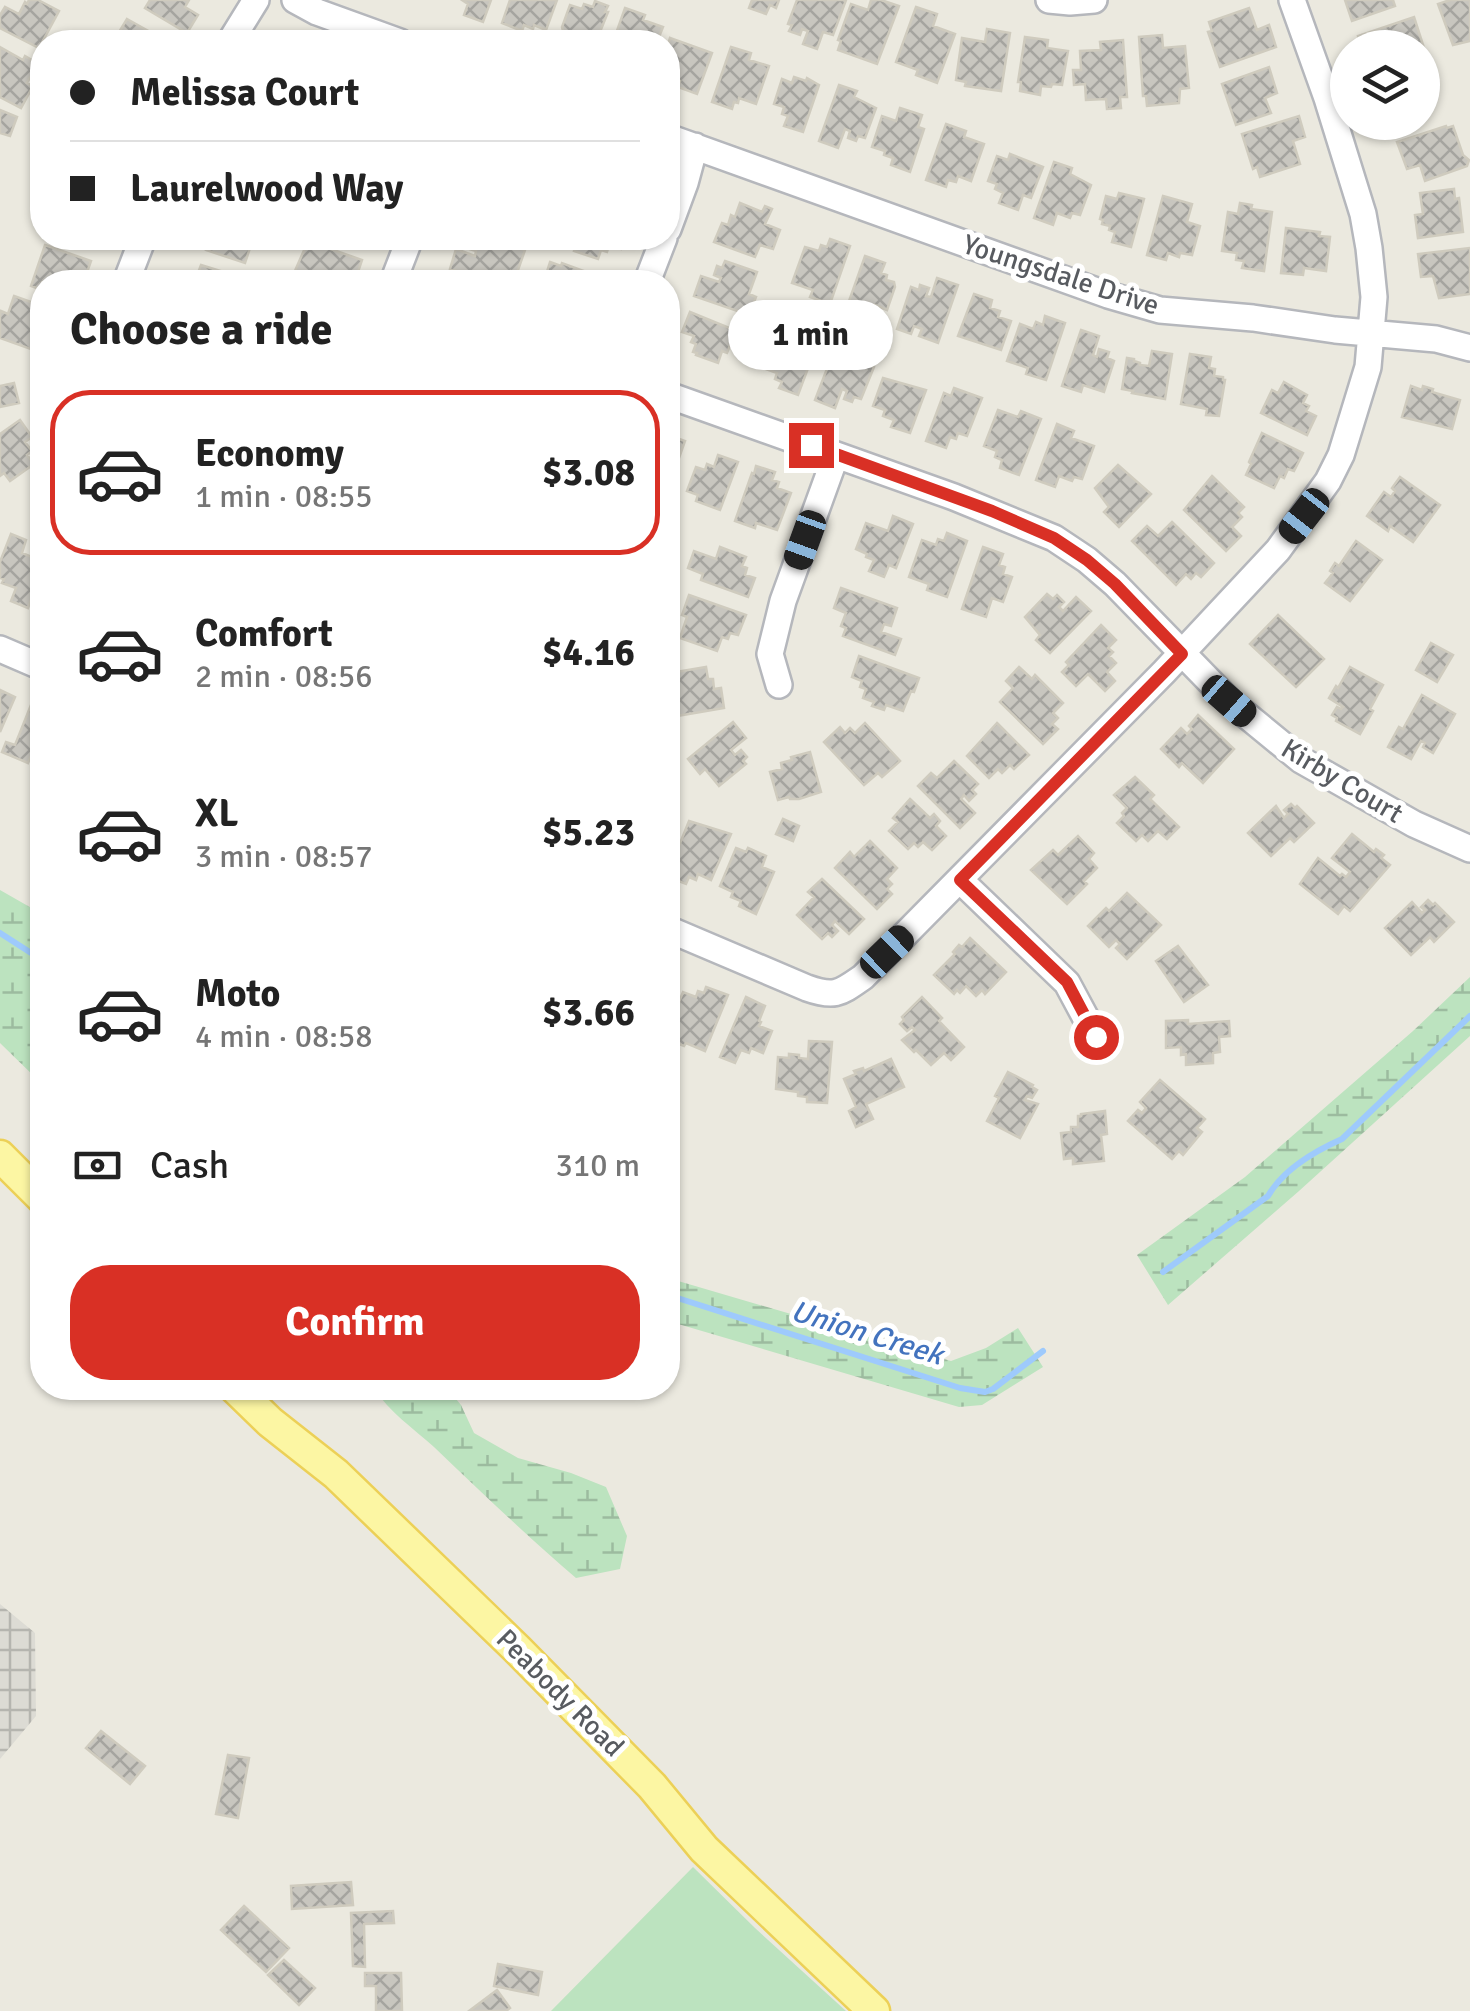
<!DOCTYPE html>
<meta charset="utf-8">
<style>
:root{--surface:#fff;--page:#f2f2f2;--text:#222;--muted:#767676;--line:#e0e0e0;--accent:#d93025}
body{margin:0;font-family:Signika,sans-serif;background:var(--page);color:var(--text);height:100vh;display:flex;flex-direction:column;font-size:38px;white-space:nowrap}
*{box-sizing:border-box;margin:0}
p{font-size:32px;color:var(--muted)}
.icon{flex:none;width:55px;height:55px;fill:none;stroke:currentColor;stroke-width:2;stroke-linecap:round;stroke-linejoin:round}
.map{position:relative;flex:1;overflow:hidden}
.sheet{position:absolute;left:30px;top:270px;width:650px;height:1130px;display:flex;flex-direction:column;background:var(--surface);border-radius:40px;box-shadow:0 2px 8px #0004}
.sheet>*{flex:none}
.guide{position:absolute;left:30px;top:30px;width:650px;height:220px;border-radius:40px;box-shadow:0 2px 8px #0004;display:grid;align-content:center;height:220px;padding:0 40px;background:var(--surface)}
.tools{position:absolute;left:1330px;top:30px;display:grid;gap:20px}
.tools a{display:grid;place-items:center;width:110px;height:110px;border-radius:50%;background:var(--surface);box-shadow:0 2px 8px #0004;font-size:50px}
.end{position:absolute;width:45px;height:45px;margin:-22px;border:12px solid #d93025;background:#fff;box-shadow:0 0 0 5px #fff}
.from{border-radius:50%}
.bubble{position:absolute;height:70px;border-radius:35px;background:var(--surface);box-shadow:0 2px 8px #0004;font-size:32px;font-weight:700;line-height:70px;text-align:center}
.car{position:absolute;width:30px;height:60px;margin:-30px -15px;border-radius:12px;box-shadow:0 0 8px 2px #0007;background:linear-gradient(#222 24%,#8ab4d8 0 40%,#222 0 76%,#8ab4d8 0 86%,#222 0)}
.guide b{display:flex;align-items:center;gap:35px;height:95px;font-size:38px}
.guide b+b{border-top:2px solid var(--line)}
.guide i{width:25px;height:25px;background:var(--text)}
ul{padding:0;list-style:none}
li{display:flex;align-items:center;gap:30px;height:165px;margin:0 20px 15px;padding:0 20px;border:5px solid transparent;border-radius:40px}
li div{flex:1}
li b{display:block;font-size:38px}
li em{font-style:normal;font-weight:700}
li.current{border-color:var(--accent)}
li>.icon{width:90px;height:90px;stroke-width:1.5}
h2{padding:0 40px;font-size:45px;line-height:120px}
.pay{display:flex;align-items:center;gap:25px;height:110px;padding:0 40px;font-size:38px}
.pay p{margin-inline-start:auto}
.cta{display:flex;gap:20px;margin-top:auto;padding:20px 40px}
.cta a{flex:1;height:115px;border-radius:40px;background:var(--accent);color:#fff;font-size:40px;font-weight:700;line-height:115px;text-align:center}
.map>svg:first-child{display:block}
</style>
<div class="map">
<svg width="1470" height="2011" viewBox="0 0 1470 2011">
<defs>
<pattern id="industrial-grid" width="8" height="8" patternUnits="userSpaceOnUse" patternTransform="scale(2.5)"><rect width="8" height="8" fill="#dcdbd4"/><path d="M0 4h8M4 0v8" fill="none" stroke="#b5b5af"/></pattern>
<pattern id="wetland-marsh" width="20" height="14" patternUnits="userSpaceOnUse" patternTransform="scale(2.5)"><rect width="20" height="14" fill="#bce3bf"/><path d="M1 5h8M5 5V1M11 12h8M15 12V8" fill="none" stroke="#9cbb9f"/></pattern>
<pattern id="building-cross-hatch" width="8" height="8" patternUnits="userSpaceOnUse" patternTransform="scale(2.5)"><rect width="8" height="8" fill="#c8c6bf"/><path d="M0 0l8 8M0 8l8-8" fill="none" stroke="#a5a49f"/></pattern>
</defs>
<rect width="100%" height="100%" fill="#ebe9df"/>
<path fill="url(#industrial-grid)" d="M0,1604L35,1633L36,1716L0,1759Z"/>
<path fill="#bce3bf" d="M693,1867L755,1928L846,2011H551Z"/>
<path fill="url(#wetland-marsh)" d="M0,890L42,914V1084L0,1043Z
M1470,977V1036L1299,1191L1168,1305L1137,1255L1245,1177L1413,1031Z
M668,1278L951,1361L986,1348L1018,1328L1043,1367L982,1405L959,1407L668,1321Z
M374,1388H447L461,1405L474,1433L518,1458L571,1473L606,1487L627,1536L620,1569L576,1578C527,1536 481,1492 434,1447C413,1428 389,1412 374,1388Z"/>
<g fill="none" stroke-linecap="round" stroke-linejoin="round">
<path stroke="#9ecafc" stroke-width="6" d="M0,933L42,960
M1163,1272L1268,1196C1283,1170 1315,1151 1342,1139L1470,1016
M668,1295L960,1388L985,1392L993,1389L1043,1351"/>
</g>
<path fill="url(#building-cross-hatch)" stroke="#cfcbbe" stroke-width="2.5" d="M29,0H38L59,11L39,48L0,28V15L5,7L19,14L25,2L27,4Z
M150,0H189L185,7L198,15L187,33L145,8Z
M462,0H491L483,22L464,15L468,4Z
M510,0H557L546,30L534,25L533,29L524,25L522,31L502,23Z
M752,0H779L776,8L770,5L766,14L749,8Z
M797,0H846L833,35L823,32L817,49L803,44L808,31L802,29L800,35L789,31L792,25L788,24Z
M871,0H881L899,6L877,64L838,50L841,41L838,40L851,4L868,10Z
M1345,0H1393L1395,6L1352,21Z
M1450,0H1470V41L1453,45L1438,4Z
M595,1L608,6L605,12H608L596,42H575L570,40L572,34L563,31L562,27L570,5L582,9L584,4L593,7Z
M916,7L937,14L933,26L955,34L937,83L916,75L918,70L896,62Z
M625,8L645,15L643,20L663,27L657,42H613Z
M1249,8L1257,30L1269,25L1276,47L1220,67L1208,32L1212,31L1209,22Z
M1414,17L1425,51H1422V48H1362L1358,36Z
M127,19L168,42H113Z
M987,29L1010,33L1001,91L965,86L966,82L956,80L962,38L985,42Z
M1162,35L1163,48L1185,46L1189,88L1180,89L1179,103L1147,106L1146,96H1143L1139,37Z
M1025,37L1048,40L1047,48L1068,51L1062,85L1052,84L1051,87L1041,86L1040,95L1020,91L1021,82H1018Z
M670,38L712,53L697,94L678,87L680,81L670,77L672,73L668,72V45Z
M1123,40L1127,97H1120L1121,108L1107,109L1106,99L1086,100L1085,84L1074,85L1073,70H1081L1080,51L1101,50L1100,42Z
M0,47L23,60L25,56L35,62L33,66L36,67L27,83L33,86L21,108L0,97Z
M731,47L751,53L749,60L769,66L756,104L739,98L738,103L734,102L732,109L712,102Z
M1269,67L1277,93L1265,98L1271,113L1236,125L1222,84Z
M794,77L806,81L807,78L819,85L803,132L784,126L788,116L782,114L784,107L774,104L782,79L792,83Z
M839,85L857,91L854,97L876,108L865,138L858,136L856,141L848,138L850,131L845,129L838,148L819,141Z
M900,108L922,115L918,127L924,129L910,172L891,165L893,158L884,155L885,151L872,147L882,116L896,121Z
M0,110L17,117L10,136L0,133Z
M1299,116L1305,137L1293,141L1300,164L1260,177L1257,167L1253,169L1242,134Z
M946,124L966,131L964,137L984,144L971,181L958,176L956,182L948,180L946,187L926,180Z
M1446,126L1447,128L1453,126L1463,155L1469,160L1467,166L1425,181L1420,165L1407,169L1397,142Z
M1010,154L1043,167L1031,198L1023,195L1018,210L999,203L1003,193L995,189L997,184L988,181L997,156L1008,160Z
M1054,162L1072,168L1070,174L1091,185L1080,215L1072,213L1070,218L1057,213L1053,225L1034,218Z
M1454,189L1455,199L1459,198L1463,232L1418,238L1415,215L1423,214L1420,193Z
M1119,193L1144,199L1131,247L1112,242L1115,232L1109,230L1110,226L1102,224L1103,220L1100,219L1106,196L1117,199Z
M1163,196L1192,204L1187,222L1200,226L1192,255L1180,253L1179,257L1168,253L1166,260L1147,255Z
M740,203L762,212L765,206L772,209L765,224L780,230L773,249L760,245L755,257L714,242L722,223L728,225L731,215L735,217Z
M1240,203L1252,205L1251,209L1272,212L1264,271L1242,268L1244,261L1236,260L1237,253L1222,251L1228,212L1238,214Z
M1286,228L1320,232L1319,236L1330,237L1326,271L1304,268L1303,275L1281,273Z
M206,238H242L241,242L251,245L245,263L206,250L209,241L205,240Z
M479,238H490L525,250L517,273L511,271L507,282H489L450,269L456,249L475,256L476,251L469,249L472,239L477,241Z
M572,238H625L621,249L609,245L607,252L601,250L598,259L574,251L578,239Z
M830,239L850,246L830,304L810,297L813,290L792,283L805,247L819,251L821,245L827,247Z
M308,241L362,260L355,281L347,277L345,282H297L291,280Z
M45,245L91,261L84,281L70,276L68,282H42V290L31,286Z
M1470,248V294L1439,298L1433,276L1421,277L1418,254Z
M865,256L885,263L881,273L887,275L886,280L894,282L895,287L887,310L875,305L873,312L848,304Z
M725,261L757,272L749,294L756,297L749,315L694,296L701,276L719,282L721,278L714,275L717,266L722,268Z
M550,262L561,266L562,263L600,277L598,282L544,281Z
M201,265L227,273L223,282H176L179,274L191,278L193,272L198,273Z
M937,278L958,285L938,343L919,336L922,329L914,326L911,334L897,329L911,287L919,290L920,285L929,288L926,296L931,297Z
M974,294L992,300L990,308L1000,311L998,317L1011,321L1001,350L958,336Z
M14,296L42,306V344L39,352L0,338V314L1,311L8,314Z
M690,312L744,334L743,337L746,339L743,347L731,343L727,353L722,351L718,363L696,355L697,353L693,352L696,344L691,342L694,336L682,332Z
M1045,316L1065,323L1046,380L1026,374L1028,368L1007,361L1020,324L1033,329L1036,322L1043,325Z
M780,321L819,339L798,395L779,388L782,382L775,379L777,373L763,368Z
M1081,330L1099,336L1093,355L1097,357L1099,349L1109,352L1107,358L1114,361L1104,392L1083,385L1081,392L1062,386Z
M836,345L853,351L850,358L874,367L861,399L854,397L852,402L844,399L847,391L842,389L835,408L815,400Z
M1152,351L1172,354L1165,399L1132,393L1133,391L1122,389L1127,358L1134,359V361L1140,363V365L1149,366Z
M1190,354L1211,357L1209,368L1215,369L1214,376L1223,377V380H1225L1219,416L1206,415L1207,409L1181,404Z
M883,378L926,390L910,433L891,427L894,420L883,416L885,410L873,406Z
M1284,382L1307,395L1303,403L1309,406L1306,411L1316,416L1307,435L1261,413L1272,390L1278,393Z
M14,383L19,403L0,407V386Z
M1411,386L1422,390L1423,386L1433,389L1432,392L1460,400L1452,429L1402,417Z
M954,388L982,398L967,436L958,433L956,439L950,437L946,448L926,441L944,393L951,396Z
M998,410L1018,417L1021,411L1041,419L1019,475L1000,468L1002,460L995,457L997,451L984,446Z
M20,420L32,437L25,442L32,451L27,455L34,464L10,481L4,473L0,476V434Z
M1057,424L1074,431L1071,438L1094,446L1082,479L1074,477L1072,481L1059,476L1055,487L1036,480Z
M1262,433L1303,453L1294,471L1288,469L1284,478L1280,476L1274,488L1246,475L1251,464L1249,462Z
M668,435L685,441L668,489Z
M718,455L738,462L720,510L696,501L698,495L687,491L696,467L705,470L707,464L714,467Z
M1118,465L1151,494L1119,527L1104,512L1109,507L1095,488Z
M756,466L775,472L772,480L779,482L777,488L791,493L777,530L756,523L755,528L735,521L752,473L754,474Z
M1212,476L1244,507L1238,513L1242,517L1232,527L1241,536L1226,551L1184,510Z
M1400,477L1440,505L1413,542L1390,526L1388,531L1367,516L1384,492L1391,497L1395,491L1392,488Z
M893,516L913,524L896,568L889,565L884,577L869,571L874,560L866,557L867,554L856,549L866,523L888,531Z
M1172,522L1214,563L1201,577L1196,573L1191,579L1186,574L1176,585L1132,541L1147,526L1158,536Z
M947,533L967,541L947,597L927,590L929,584L909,577L922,540L936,545L938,539L944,541Z
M11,534L26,540L22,553L42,561V569L28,608L11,601L16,588L2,583L4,579L0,578V562Z
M1356,541L1382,560L1350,601L1325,583L1333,573L1330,571L1335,563L1339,566Z
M720,547L746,557L742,566L747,568L745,575L755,578L748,597L701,580L703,574L688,568L694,551L716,559Z
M983,547L1003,554L999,565L1005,567L1003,574L1012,577L1003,602L992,598L986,617L962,609Z
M841,588L897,608L891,626L884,624L881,632L901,639L895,655L843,636L846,628L841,626L846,613L834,608Z
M1047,594L1053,599L1057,595L1064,602L1059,607L1063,611L1076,597L1091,611L1050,653L1036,640L1040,635L1025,617Z
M689,595L746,615L738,635L730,633L728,639L722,637L717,651L680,638L687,617L682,615Z
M1278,615L1324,659L1296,687L1250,644Z
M1101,625L1116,640L1108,648L1113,652L1109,656L1116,663L1107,672L1115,681L1105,691L1088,674L1076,686L1062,672L1069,665L1066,662Z
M1431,643L1453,655L1437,682L1416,670Z
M859,656L919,678L914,692L911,691L903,711L886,705L884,710L872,706L874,702L863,698L866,689L860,687L862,681L852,677Z
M706,667L708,679H713L714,689L721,688L724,708L677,716L675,706L668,707V683L678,682L676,672Z
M1019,667L1032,679L1035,675L1063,703L1053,713L1058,718L1052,724L1058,729L1043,744L1000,702L1013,688L1006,681Z
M1350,667L1383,685L1370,709L1373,711L1360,734L1336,721L1337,718L1332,715L1337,707L1341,709L1343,707L1329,698L1336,686L1338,688Z
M0,690L15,697L0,732Z
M1422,695L1455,714L1433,753L1423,747L1425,743L1421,741L1411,759L1388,747L1399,727L1403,729Z
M33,700L42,704V771L36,768L39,760L31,756L28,763L2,752L6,742L15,745Z
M1198,715L1234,749L1203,783L1182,763L1179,767L1161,749L1181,728L1187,734L1192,729L1189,726Z
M733,722L746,738L731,750L735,755L741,750L747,757L743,761L746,764L719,786L705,769L700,774L688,759Z
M865,723L900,761L882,777L878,773L864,785L824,742L840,727L845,733L850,728L855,733Z
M997,723L1029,755L1014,769L1010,765L1002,773L998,769L989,778L967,756Z
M810,752L821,792L799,799H790L789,797L778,800L770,772L782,769L781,763L792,760L791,757Z
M954,761L978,784L972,790L976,794L969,801L964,795L961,799L975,813L960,828L918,786L931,773L937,778Z
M1135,777L1154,795L1150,799L1179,827L1167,839L1158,831L1148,841L1142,835L1136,841L1117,823L1124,816L1122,813L1127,808L1114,795Z
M910,799L930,818L934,814L940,821L936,826L946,836L932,850L923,842L918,847L914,843L908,849L889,831L898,822L893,818Z
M1291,804L1295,808L1297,806L1314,823L1294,842L1290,838L1271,856L1248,833L1276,806L1284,818L1288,814L1284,810Z
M783,819L799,826L793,841L776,834Z
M689,821L731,834L711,880L698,874L696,880L689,877L686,884L668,877V873Z
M1352,834L1374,852L1376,849L1384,855L1381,858L1390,865L1350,911L1344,906L1338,914L1300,884L1318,858L1340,876L1342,874L1346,877L1350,872L1332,858Z
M1078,836L1094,853L1089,859L1097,868L1084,881L1087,884L1067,904L1031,870L1053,850L1058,855Z
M870,841L897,868L887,879L892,884L887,889L892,894L877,909L835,868L850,852L854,857Z
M736,848L746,852L748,848L766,856L762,867L774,872L756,914L739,906L741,901L731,897L733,892L720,886Z
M822,879L864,919L849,934L835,921L832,925L838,931L832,937L828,933L822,939L797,915L814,897L808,892Z
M1127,893L1161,925L1127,959L1116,948L1120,944L1116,940L1109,947L1088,926L1106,908L1109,911Z
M1428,900L1433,905L1435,903L1454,922L1434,942L1430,937L1411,955L1385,928L1412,902L1422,913L1425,910L1421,907Z
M970,938L1006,972L985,994L982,990L976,996L966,986L960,993L957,990L954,994L934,975L955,954L953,952L959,945L962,947Z
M1178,946L1208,985L1184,1002L1156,961Z
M706,987L728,995L705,1051L686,1043L684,1046L668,1040V1029L683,992L696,997L698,991L704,993Z
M746,997L765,1006L759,1021L761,1022L759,1026L772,1031L763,1053L751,1048L749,1053L741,1050L735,1063L720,1057Z
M922,997L942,1018L939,1021L964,1047L951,1060L944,1053L931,1065L916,1050L914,1052L902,1040L915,1030L912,1027L907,1031L900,1024L904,1020L902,1017Z
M1188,1020V1024L1229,1021L1230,1036L1219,1037L1220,1052L1213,1053V1063L1186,1065V1054L1181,1055V1047L1166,1048V1021Z
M809,1041L832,1042L827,1103L807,1102V1097L798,1096V1092L776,1089L778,1057L789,1058V1054L799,1055V1058L808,1059Z
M891,1059L904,1087L866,1104L873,1119L856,1127L849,1111L856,1107L844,1079L856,1074L854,1071L863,1068L864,1071Z
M1008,1072L1033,1085L1032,1087L1037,1090L1032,1098L1027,1096L1025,1100L1038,1104L1020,1138L987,1121L999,1098L995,1096Z
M1160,1080L1205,1119L1197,1128L1202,1132L1183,1155L1179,1151L1172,1159L1128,1121L1138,1110L1142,1113L1146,1108L1140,1102Z
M1105,1111L1107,1134L1101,1135L1104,1161L1073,1164V1158L1064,1159L1061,1133L1071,1132V1127H1078V1116H1081V1114Z
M101,1731L145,1766L130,1784L86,1748Z
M228,1755L249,1758L238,1818L216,1814Z
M351,1882L353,1905L292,1909L291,1886Z
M244,1906L289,1948L266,1972L221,1930Z
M393,1911L394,1923L364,1924L365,1967L353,1966L351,1913Z
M284,1960L315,1988L299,2005L268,1975Z
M498,1964L542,1972L538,1995L494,1986Z
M365,1973H401L402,2011H376V1986H365Z
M497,1990L510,2008L506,2011H469Z"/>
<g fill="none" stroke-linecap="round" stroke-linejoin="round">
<defs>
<path id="minor" d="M295,0L317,12L400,42
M1049,0L1070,2L1094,0
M230,42L256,0
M668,137L1108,295L1160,310L1253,318L1335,330L1436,339L1470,348
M668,229L685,183L695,146
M126,282L143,238
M393,282L410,238
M647,282L664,238
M668,395L954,497L1054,538L1087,560L1115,584L1229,701L1301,760L1414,824L1470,849
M0,649L42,667
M779,685L770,654L783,601L836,455
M960,880L1067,983L1096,1037
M668,929L807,988C835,998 840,993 863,977L1164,672L1278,550L1328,481L1341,455L1368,367L1374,297L1369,248L1363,214L1327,98L1292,0"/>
<path id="major" d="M0,1156L42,1198
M235,1388L270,1422L336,1474L517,1649L652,1786L704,1849L874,2011"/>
</defs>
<use href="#minor" stroke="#b5b7bc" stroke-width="30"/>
<use href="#major" stroke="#ecd057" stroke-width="35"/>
<use href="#minor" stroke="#fff" stroke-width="25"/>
<use href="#major" stroke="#fcf6a3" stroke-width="30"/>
</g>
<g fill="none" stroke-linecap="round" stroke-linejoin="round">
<path stroke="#d93025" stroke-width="12" d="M811,445L992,511L1054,538L1087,560L1115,584L1182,654L960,880L1067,982L1096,1037"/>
</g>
<g text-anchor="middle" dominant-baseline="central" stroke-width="10" stroke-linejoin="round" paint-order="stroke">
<g font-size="28" fill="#585b60" stroke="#fff">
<text transform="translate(1061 275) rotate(18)">Youngsdale Drive</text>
<text transform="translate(1342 781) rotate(31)">Kirby Court</text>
<text transform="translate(560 1693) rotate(45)">Peabody Road</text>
</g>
<g font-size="30" font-style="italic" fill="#4373be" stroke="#fff">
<text transform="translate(867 1333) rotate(17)">Union Creek</text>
</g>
</g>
</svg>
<div class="tools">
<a><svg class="icon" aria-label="layers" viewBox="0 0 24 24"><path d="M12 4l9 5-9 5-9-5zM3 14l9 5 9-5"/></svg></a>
</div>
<i class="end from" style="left:1096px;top:1037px"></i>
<i class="end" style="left:811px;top:445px"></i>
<div class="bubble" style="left:728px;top:300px;width:165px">1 min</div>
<i class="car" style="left:1304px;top:516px;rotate:218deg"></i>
<i class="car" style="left:805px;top:540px;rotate:200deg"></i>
<i class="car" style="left:1229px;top:701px;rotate:131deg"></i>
<i class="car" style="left:887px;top:952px;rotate:46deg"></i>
<div class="guide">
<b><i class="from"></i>Melissa Court</b>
<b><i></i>Laurelwood Way</b>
</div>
<section class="sheet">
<h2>Choose a ride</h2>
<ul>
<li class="current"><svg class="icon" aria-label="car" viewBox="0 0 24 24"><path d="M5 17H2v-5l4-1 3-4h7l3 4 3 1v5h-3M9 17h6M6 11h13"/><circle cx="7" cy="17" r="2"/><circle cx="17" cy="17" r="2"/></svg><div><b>Economy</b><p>1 min · 08:55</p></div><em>$3.08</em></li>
<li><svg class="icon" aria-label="car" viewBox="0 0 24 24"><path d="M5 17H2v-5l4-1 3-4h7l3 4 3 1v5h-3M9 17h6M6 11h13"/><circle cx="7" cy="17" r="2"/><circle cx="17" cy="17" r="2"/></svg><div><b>Comfort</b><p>2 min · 08:56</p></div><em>$4.16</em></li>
<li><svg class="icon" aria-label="car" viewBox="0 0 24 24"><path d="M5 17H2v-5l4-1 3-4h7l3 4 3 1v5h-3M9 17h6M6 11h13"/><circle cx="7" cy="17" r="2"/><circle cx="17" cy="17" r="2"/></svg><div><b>XL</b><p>3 min · 08:57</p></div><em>$5.23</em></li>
<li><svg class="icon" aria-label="car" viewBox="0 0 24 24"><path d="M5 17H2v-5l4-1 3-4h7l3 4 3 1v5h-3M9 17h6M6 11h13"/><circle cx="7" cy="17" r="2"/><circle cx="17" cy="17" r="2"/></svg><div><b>Moto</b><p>4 min · 08:58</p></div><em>$3.66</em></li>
</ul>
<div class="pay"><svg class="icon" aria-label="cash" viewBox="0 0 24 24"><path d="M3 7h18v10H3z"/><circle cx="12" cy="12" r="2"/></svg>Cash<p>310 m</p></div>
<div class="cta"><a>Confirm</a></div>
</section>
</div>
